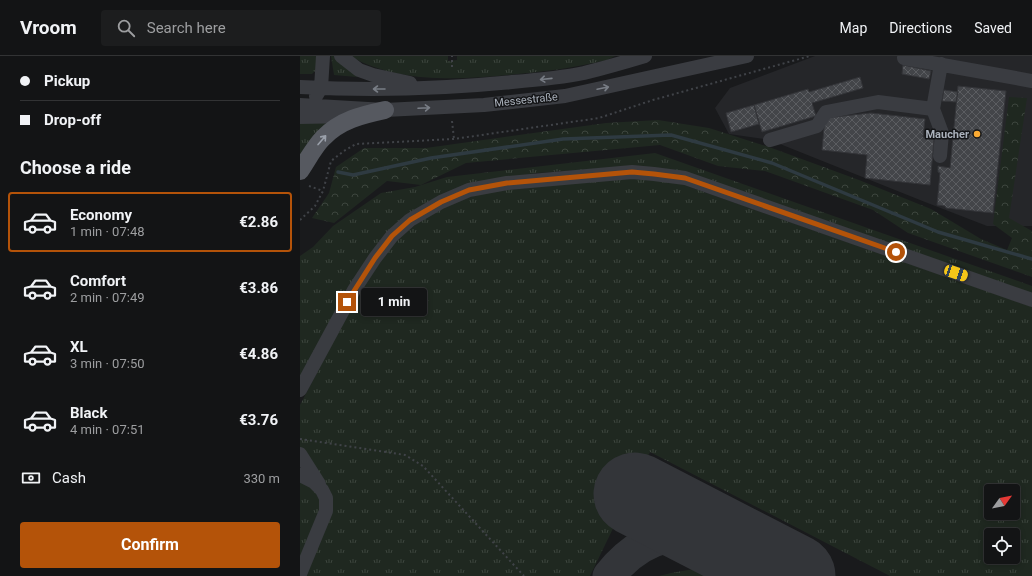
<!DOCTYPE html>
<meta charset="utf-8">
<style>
:root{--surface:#131415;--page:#1c1d1e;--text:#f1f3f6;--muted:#9d9ea0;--line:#323334;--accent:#b45309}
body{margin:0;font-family:Roboto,sans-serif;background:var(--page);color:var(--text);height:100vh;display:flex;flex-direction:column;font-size:15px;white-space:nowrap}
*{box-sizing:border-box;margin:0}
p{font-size:13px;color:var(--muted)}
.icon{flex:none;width:22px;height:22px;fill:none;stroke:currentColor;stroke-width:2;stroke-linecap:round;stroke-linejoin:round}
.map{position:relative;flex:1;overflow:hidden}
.drawer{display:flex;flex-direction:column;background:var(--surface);width:300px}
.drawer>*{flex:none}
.hud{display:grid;align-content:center;height:88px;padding:0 20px;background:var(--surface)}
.needle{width:26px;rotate:57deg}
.tools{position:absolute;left:684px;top:428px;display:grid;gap:8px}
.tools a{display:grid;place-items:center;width:36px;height:36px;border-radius:4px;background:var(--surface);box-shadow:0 2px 6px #0003,0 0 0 1px var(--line);font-size:20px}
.end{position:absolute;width:18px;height:18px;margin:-9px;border:5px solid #b45309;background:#fff;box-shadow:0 0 0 2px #fff}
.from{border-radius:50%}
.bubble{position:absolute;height:28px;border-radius:4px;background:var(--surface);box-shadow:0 2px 6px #0003,0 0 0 1px var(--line);font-size:13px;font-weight:700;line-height:28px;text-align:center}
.car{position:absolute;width:12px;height:24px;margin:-12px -6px;border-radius:5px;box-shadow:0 0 3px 1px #0007;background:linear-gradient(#f5c518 24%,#345 0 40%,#f5c518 0 76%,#345 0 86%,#f5c518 0)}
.hud b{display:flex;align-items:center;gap:14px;height:38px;font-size:15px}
.hud b+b{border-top:1px solid var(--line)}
.hud i{width:10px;height:10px;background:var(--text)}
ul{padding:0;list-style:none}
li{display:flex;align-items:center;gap:12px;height:60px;margin:0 8px 6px;padding:0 12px;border:2px solid transparent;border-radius:4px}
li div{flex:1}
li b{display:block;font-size:15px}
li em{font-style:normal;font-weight:700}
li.active{border-color:var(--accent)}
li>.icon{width:36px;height:36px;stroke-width:1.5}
h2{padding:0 20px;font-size:18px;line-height:48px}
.pay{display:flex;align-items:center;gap:10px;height:44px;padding:0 20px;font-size:15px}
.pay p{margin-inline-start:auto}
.action{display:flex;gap:8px;margin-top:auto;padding:8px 20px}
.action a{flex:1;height:46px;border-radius:4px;background:var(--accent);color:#fff;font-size:16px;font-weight:700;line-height:46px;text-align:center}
header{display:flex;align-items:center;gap:24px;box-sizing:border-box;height:56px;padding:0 20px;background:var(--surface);border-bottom:1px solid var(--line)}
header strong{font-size:19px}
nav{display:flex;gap:22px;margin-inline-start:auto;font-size:14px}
.search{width:280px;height:36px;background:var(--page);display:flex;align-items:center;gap:10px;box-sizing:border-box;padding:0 14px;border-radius:4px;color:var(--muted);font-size:15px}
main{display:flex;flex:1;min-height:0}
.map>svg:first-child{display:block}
</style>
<header>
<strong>Vroom</strong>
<div class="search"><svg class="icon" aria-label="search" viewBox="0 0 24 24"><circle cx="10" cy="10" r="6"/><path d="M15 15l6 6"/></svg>Search here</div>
<nav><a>Map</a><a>Directions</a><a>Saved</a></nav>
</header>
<main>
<section class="drawer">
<div class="hud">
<b><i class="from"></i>Pickup</b>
<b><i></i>Drop-off</b>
</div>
<h2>Choose a ride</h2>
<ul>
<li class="active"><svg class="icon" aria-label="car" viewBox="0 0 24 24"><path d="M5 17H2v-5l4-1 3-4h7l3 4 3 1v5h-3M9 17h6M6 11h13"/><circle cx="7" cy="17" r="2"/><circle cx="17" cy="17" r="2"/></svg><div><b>Economy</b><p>1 min · 07:48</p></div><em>€2.86</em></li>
<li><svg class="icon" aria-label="car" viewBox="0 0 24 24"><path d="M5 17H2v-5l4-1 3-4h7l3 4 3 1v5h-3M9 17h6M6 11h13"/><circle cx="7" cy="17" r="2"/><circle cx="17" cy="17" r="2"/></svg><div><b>Comfort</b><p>2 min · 07:49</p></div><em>€3.86</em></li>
<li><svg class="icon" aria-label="car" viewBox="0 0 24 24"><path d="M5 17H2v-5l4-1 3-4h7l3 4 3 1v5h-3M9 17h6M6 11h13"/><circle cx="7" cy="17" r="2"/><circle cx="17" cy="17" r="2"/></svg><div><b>XL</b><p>3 min · 07:50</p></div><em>€4.86</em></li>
<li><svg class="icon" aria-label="car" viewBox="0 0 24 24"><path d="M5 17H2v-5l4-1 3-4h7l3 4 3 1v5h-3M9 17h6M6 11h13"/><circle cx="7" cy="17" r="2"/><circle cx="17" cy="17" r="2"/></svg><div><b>Black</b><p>4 min · 07:51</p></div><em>€3.76</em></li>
</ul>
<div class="pay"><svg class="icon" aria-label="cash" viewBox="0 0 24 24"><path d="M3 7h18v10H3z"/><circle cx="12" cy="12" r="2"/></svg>Cash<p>330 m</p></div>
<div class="action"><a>Confirm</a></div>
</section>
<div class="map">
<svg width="732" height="520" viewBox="0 0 732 520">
<defs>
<pattern id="grass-tufts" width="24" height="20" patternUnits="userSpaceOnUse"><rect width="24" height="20" fill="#1f2820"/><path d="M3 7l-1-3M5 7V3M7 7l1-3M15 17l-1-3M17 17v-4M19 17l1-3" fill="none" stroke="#3d453e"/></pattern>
<pattern id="forest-crowns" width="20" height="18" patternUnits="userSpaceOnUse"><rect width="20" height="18" fill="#1f2820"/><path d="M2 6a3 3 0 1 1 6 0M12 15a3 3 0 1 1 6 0" fill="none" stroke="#3d453e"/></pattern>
<pattern id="building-cross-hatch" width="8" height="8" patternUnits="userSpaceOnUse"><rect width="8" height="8" fill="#434549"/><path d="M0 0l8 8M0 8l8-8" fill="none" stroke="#5b5d61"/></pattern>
</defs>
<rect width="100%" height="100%" fill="#191a1c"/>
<path fill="#252629" d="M515,0H732V170H687L625,146L470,84L429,78L415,52L430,32Z"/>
<path fill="url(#grass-tufts)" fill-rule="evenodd" d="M0,0H18L16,14L12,18H0Z
M31,0H34L38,4L59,17L57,21L34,19Z
M50,0H148V5L157,4V0H315L307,4C274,12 241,16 208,19C156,24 97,27 50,0Z
M0,61L36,64L0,106Z
M355,97L732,230V240L337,110L237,117L165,131L86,179L0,322V200L13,191L33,170L81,137L115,131L147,121Z
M326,122L370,124L732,251V520H590L350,396L290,520H2L30,455L19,425L0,391V349L64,227L95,185L124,162L150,148L173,140L205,133ZM691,435H713V457H691ZM691,479H713V501H691Z
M0,423L14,432L20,444L21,455L0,504Z
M394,513L408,520H359L371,517Z"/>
<path fill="url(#forest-crowns)" d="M709,41L727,42L709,162L732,175V221L608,177L573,154L465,115L418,110L360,89L166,107L121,129L87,125L34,167L12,162L29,137L36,111L64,92H126L306,67L358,64L409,72L469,91L559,124L631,153L681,183L707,194L712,182L693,168Z"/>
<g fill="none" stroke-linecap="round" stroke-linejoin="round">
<path stroke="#2e3a41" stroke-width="3.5" d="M38,116L53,119L131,102L263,83L371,79L472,107L638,176L732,203"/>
<path stroke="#333539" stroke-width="33" d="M309,520C343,477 384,469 434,489"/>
<path stroke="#333539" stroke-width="83" d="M335,438L494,520"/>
</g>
<path fill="url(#building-cross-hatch)" stroke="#333438" d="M603,9L631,15L629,23L602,18Z
M560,21L563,32L512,47L516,60L462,76L454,49L508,33L509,36Z
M658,30L706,35L693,157L646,152L645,150L637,149L640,117L638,116V110L650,112Z
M644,34L658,36L656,46L642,45Z
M454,49L459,68L431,76L426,57Z
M571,57L625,63L623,81L634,83L630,129L565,122L567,99L522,94L525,62Z"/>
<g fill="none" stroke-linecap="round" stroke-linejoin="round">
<path stroke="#404348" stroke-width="2" stroke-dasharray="2 3" stroke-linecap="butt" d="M152,11V0
M152,65L154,83
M9,130L23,135
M0,164L15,150L23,135L31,105L44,95L56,88L154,83L299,62L353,44L510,0
M0,383L105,399L123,410L224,520"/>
<path stroke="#3a3c41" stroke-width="14" d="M41,0L59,14L73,19L110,27
M604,2L732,25
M0,31C71,35 141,33 212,26C236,24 260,22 284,17C304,12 325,6 345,0
M16,40L21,32L23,0
M0,49L85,54L184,49L265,40L447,0
M0,61L50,60
M470,84L517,70L526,56L578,46L633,53
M640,100L642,77L633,53L641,8
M0,334L54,234L75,202L92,180L110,164L141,146L169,134L207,127L332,116L354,118L385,122L732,244
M0,398L19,428
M0,419L14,426L22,434L26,442V455L0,518"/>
<path stroke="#565960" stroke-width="18" d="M0,115C7,105 14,91 23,82C40,64 62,59 85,54"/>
</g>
<defs><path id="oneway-shaft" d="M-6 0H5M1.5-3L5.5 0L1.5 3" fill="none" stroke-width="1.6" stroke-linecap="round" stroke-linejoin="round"/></defs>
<g stroke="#787d85">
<use href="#oneway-shaft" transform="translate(246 23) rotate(174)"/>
<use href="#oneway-shaft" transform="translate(303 32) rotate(-12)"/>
<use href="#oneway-shaft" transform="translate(79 33) rotate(180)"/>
<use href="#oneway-shaft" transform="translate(124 52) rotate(-3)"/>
</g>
<use stroke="#9aa0aa" href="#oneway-shaft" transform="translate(22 84) rotate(-49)"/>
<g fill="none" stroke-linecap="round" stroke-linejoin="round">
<path stroke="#b45309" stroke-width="5" d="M47,246L75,202L92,180L110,164L141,146L169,134L207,127L332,116L354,118L385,122L596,196"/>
</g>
<circle fill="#faaa33" stroke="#141517" stroke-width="1.5" cx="677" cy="78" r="4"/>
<g text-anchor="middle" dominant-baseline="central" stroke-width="3" stroke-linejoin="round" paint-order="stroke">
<g font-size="11" fill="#abb2bc" stroke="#141517">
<text transform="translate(226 44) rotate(-6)">Messestraße</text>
</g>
<g font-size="11" font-weight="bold" fill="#abb2bc" stroke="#141517" text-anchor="end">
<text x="669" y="78">Maucher</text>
</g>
</g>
</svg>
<div class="tools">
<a><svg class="needle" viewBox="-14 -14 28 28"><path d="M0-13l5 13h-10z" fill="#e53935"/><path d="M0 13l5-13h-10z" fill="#9d9ea0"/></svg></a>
<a><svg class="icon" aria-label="locate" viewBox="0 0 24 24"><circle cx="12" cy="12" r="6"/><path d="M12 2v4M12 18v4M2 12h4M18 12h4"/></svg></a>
</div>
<i class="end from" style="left:596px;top:196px"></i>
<i class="end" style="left:47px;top:246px"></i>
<div class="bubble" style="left:61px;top:232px;width:66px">1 min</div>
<i class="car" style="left:656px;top:217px;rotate:109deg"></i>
</div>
</main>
